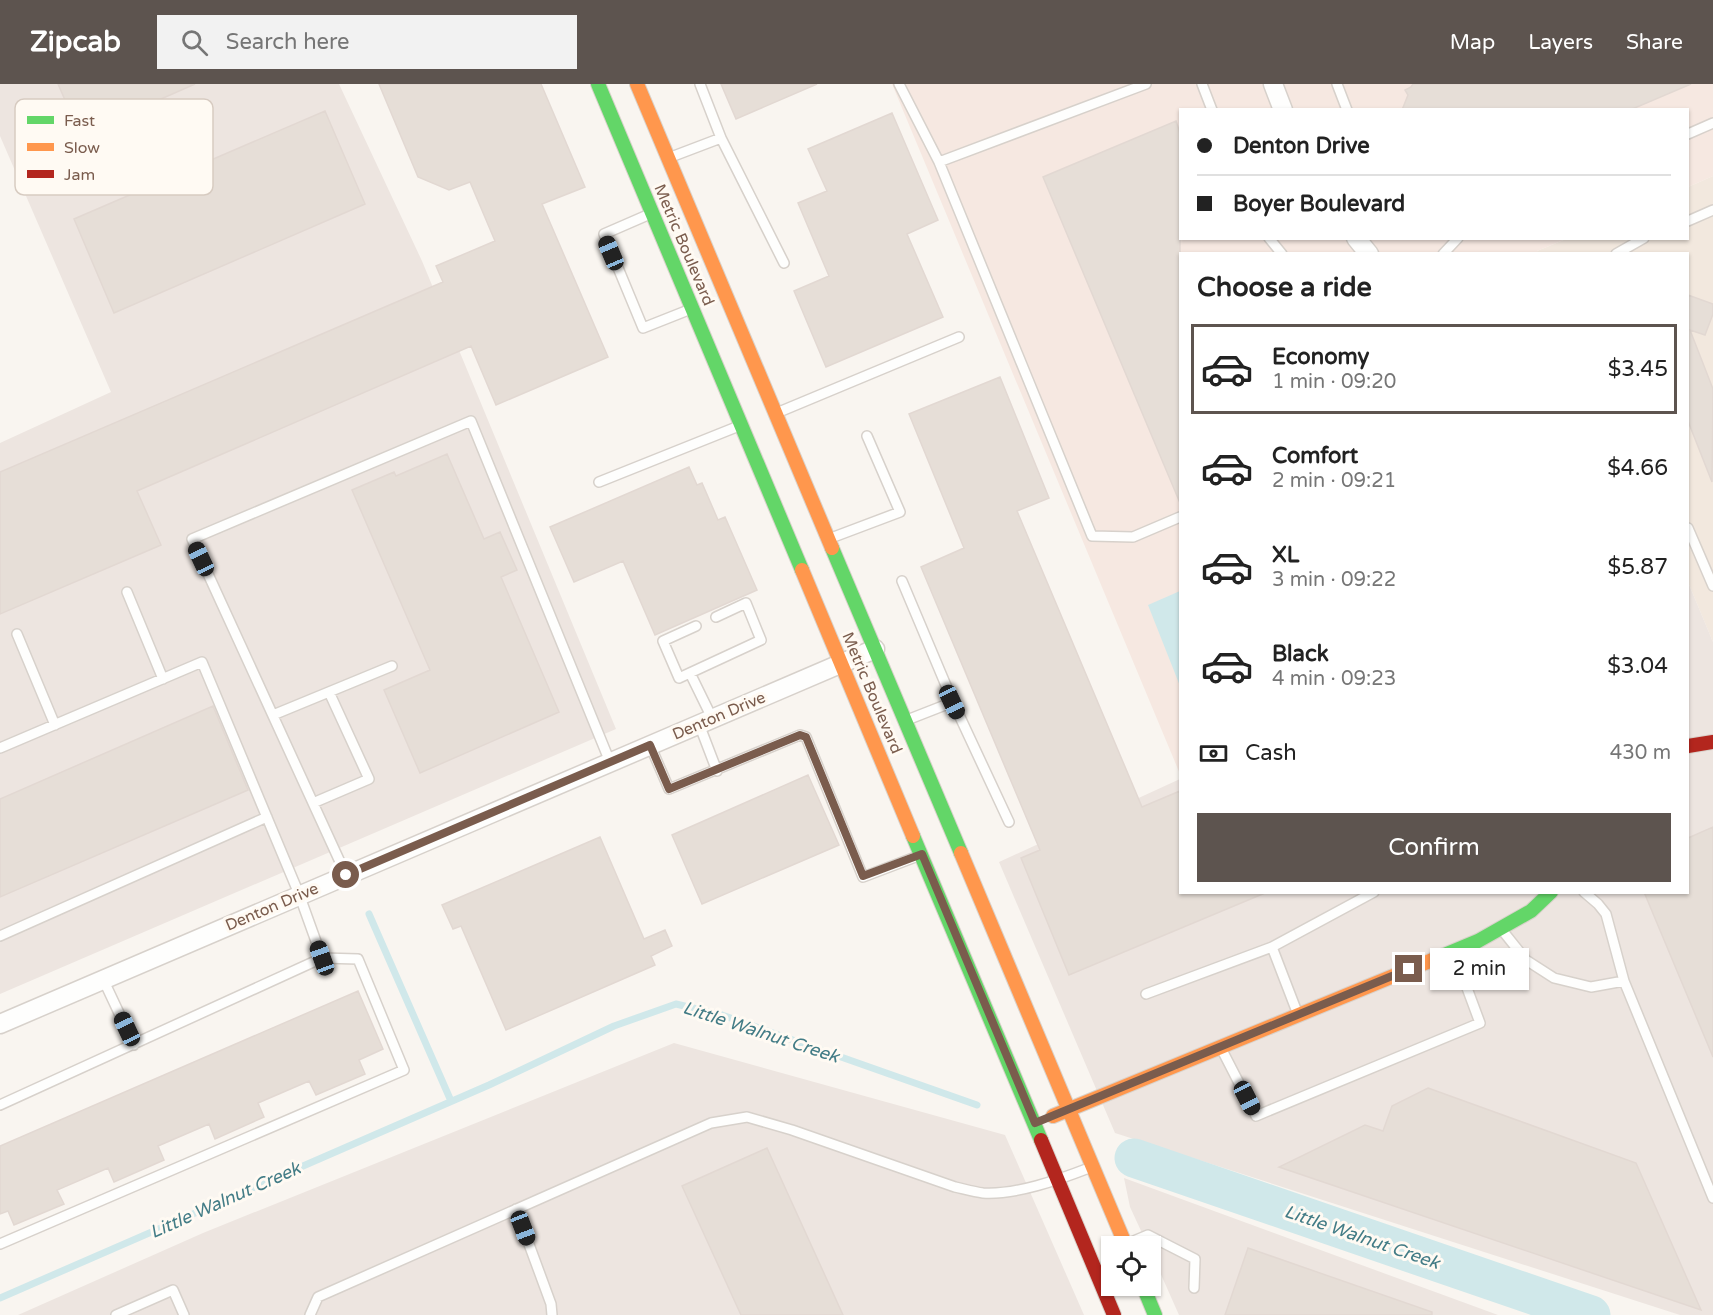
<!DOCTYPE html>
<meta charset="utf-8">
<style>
:root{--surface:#fff;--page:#f2f2f2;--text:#222;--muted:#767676;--line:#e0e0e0;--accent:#5d544f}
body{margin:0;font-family:"Varela Round",sans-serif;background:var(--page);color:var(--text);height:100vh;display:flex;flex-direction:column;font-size:22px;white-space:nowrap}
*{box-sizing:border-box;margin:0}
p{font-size:20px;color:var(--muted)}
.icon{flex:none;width:33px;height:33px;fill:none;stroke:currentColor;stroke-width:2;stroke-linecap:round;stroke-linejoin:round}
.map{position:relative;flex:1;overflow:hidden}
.side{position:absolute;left:1179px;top:168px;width:510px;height:642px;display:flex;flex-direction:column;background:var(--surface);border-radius:0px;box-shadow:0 2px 4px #0004}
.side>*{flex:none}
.hud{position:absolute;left:1179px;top:24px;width:510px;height:132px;border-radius:0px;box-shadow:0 2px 4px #0004;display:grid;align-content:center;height:132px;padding:0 18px;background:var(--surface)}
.buttons{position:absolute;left:1101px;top:1152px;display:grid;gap:12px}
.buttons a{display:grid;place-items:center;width:60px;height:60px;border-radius:0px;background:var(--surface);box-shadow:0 2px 4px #0004;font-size:30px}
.end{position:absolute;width:27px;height:27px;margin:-14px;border:8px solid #7a5c4d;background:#fff;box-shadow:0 0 0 3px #fff}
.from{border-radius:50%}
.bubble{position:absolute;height:42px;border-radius:0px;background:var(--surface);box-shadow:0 2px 4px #0004;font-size:20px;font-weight:600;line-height:42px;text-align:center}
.car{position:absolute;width:18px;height:36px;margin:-18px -9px;border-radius:8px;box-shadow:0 0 4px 2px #0007;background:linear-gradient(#222 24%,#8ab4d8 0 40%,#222 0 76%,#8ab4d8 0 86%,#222 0)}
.hud b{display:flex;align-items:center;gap:21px;height:57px;font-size:22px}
.hud b+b{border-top:2px solid var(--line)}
.hud i{width:15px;height:15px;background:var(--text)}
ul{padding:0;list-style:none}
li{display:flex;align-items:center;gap:18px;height:90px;margin:0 12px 9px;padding:0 6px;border:3px solid transparent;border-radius:0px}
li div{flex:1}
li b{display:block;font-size:22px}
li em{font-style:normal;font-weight:600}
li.current{border-color:var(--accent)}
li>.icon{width:54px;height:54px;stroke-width:1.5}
h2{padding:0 18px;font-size:27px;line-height:72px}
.pay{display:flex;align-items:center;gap:15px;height:66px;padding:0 18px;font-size:22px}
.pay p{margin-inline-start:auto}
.primary-button{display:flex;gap:12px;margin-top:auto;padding:12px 18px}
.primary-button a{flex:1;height:69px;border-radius:0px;background:var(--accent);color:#fff;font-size:24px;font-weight:600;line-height:69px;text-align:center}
header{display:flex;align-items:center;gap:36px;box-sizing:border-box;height:84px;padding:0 30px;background:var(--accent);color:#fff}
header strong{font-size:28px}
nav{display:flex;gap:33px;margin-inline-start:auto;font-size:21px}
.search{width:420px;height:54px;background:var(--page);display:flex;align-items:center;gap:15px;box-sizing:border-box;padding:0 21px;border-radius:0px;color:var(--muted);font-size:22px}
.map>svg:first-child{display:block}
</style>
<header>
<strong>Zipcab</strong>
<div class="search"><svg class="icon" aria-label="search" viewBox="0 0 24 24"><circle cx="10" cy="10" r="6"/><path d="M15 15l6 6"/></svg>Search here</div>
<nav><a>Map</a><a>Layers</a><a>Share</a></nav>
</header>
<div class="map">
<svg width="1713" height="1231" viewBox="0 0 1713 1231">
<rect width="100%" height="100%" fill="#f9f5f0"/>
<path fill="#f2e8de" d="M1713,92V558L1688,498V170H1538L1537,167L1566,155L1688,154V103Z"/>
<path fill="#f6e8e1" d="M892,0H1713V92L1688,103V26H1180V154L1566,155L1537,167L1538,170H1180V690Z"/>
<path fill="#ede5e0" d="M0,0H339L422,177L616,645L0,910V359L111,308L0,52Z
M1688,498L1713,558V1231H1680L1115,1049L999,778L1180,695V808H1688Z
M674,959L1005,1051L1084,1231H18L203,1149Z
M1124,1094L1498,1231H1179L1151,1168L1150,1162H1148L1130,1123Z"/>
<path fill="#d0e8ea" d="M1180,507V602L1148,521Z"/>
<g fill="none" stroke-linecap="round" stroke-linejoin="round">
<path stroke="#d0e8ea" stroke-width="7" d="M369,830L451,1017
M0,1214L489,1001L614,942L676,920L722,931L977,1021"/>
<path stroke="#d0e8ea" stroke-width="39" d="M1134,1074L1591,1231"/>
</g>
<path fill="#e6ded7" stroke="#e2d8d2" stroke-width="1.5" d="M58,0H195L136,26L141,40L86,64Z
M379,0H541L585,103L542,120L608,273L496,321L471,262L137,407L161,461L0,530V388L443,198L436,182L495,157L470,98L449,106L418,93Z
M721,0H817L736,35Z
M1413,0H1691L1630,26H1402L1408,11L1405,6L1411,3Z
M325,27L365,120L114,229L74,135Z
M892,29L938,136L907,150L943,233L826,283L794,207L829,192L798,119L827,107L808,65Z
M1176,37L1180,49V419L1043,93Z
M1688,211L1713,220V230L1705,251L1690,246L1713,305L1712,398L1688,337Z
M1000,293L1049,414L1017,427L1142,723L1180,707V808L1265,809L1069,891L1021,774L1040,766L921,483L964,464L909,330Z
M447,370L484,455L500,448L517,486L501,493L559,628L420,689L384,606L430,586L352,406L394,388L396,392Z
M689,383L697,401L702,399L718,436L725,433L757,506L655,551L623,477L574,498L550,443Z
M213,622L248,706L0,813V715Z
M808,691L839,761L702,820L672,751Z
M1713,743V973L1644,808H1688V754Z
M600,753L644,855L665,846L672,862L651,872L655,881L506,946L461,842L453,845L442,821Z
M358,907L383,965L359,976L365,990L316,1011L309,997L258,1019L264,1033L215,1055L209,1040L158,1062L164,1076L114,1098L108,1084L57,1106L64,1120L14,1141L8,1127L0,1130V1062Z
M1428,1004L1636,1079L1701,1226L1279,1083L1365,1041L1383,1047L1392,1022Z
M767,1064L843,1231H741L682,1102Z
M1248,1164L1432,1228V1231H1225Z"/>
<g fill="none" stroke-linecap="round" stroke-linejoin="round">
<defs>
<path id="lane" d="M899,0L939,78L1092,452L1133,453L1180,433
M1202,0L1212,26
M1337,0L1347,26
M1688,50L1713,39
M721,54L784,179
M671,73L721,54L700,0
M939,78L1146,0
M650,130L604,150L643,244L691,225
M1688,137L1713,126
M1269,154L1282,170
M1443,170L1458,154
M1616,170L1644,154
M779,328L959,253
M599,398L739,342
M1688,444L1713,502
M831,454L900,428L867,352
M902,497L953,618L907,636
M127,508L163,595
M696,542L663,557L679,594L761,556L746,519L716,533
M17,550L55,641
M690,589L712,634
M953,618L1009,738
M273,631L392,582
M699,640L717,687
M650,661L669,705L800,651L806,653L863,793L918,772
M0,664L202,578L299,810L322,874L358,875L404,986L0,1160
M313,719L369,695L329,608
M346,791L192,455L471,337L610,678
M1502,846L1526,876L1554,894L1591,903L1624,897L1606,830L1598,820L1584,808
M0,852L267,733
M103,895L134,961
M1624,897L1713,1114
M1146,910L1272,863
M1297,928L1272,863L1374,808
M1222,966L1256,1032L1480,939L1454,869
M0,1021L322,874
M516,1125L551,1220L552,1231
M1129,1159L1148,1151L1195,1175L1194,1204
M116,1231L173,1206L184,1231
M310,1231L318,1213L711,1039L747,1033L792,1046L955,1103C964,1105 974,1108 983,1109C1016,1111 1058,1096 1089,1084"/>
<path id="street" d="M1273,0L1283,26
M1356,154L1369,170
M0,940L875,565"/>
<path id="fast" d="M598,0L802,486
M832,464L961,769
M913,752L1041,1056
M1442,872L1478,857L1531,827L1551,808
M1143,1202L1155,1231"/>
<path id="slow" d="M637,0L832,464
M802,486L913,752
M961,769L1126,1162
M1053,1032L1442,872"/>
<path id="jam" d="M1688,662L1713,658
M1041,1056L1114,1231"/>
</defs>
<use href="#lane" stroke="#d7d1cb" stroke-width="12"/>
<use href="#street" stroke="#d7d1cb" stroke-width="21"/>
<use href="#fast" stroke="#d9d2cb" stroke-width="16"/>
<use href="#slow" stroke="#d9d2cb" stroke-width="16"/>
<use href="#jam" stroke="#d9d2cb" stroke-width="16"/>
<use href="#lane" stroke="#fefefd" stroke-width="9"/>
<use href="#street" stroke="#fefefd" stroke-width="18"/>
<use href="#fast" stroke="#63d668" stroke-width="14"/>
<use href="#slow" stroke="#ff974d" stroke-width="14"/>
<use href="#jam" stroke="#b3261e" stroke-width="14"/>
</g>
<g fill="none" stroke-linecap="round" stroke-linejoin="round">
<path stroke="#7a5c4d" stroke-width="8" d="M346,791L650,661L669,705L800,651L806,653L863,792L922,770L1035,1039L1409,885"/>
</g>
<g text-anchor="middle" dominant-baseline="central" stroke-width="6" stroke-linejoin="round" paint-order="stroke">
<g font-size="16" fill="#7a5c4d" stroke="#fffaf3">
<text transform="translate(684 161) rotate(67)">Metric Boulevard</text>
<text transform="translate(872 609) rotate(67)">Metric Boulevard</text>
<text transform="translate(719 632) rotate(-23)">Denton Drive</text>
<text transform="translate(272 823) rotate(-23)">Denton Drive</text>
</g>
<g font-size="18" font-style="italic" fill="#437c86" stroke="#fffaf3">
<text transform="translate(761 948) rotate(18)">Little Walnut Creek</text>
<text transform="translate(225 1116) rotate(-24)">Little Walnut Creek</text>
<text transform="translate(1362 1153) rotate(19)">Little Walnut Creek</text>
</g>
</g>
<rect x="15" y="15" width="198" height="96" rx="9" fill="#fffaf3" stroke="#d7cbc1" stroke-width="1.5"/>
<rect x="27" y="32" width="27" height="8" fill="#63d668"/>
<rect x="27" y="59" width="27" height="8" fill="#ff974d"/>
<rect x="27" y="86" width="27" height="8" fill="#b3261e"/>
<g font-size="16" fill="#7a5c4d">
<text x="64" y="42">Fast</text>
<text x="64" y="69">Slow</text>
<text x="64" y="96">Jam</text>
</g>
</svg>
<div class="buttons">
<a><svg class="icon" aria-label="locate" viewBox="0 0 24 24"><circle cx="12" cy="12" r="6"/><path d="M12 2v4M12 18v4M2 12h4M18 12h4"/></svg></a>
</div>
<i class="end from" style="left:346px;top:791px"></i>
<i class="end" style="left:1409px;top:885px"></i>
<div class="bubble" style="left:1430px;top:864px;width:99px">2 min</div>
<i class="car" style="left:611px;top:169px;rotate:337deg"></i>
<i class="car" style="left:201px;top:475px;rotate:335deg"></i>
<i class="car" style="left:952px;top:618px;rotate:155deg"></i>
<i class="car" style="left:322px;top:874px;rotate:340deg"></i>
<i class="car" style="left:127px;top:945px;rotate:335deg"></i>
<i class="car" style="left:1247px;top:1014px;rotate:153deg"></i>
<i class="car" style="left:523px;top:1144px;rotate:159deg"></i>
<div class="hud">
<b><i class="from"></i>Denton Drive</b>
<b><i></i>Boyer Boulevard</b>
</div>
<section class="side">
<h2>Choose a ride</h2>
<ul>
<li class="current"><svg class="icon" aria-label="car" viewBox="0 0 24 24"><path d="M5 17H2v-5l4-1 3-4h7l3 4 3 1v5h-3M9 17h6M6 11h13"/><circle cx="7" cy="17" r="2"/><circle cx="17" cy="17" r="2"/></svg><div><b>Economy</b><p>1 min · 09:20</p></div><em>$3.45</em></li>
<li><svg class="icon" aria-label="car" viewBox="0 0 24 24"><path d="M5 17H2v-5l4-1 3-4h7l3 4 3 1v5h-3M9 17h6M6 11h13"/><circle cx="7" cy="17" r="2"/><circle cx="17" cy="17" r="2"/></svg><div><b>Comfort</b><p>2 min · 09:21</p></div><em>$4.66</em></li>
<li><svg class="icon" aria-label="car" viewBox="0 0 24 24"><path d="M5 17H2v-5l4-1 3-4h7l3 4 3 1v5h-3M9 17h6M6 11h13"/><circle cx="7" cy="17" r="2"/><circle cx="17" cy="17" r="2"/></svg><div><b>XL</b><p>3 min · 09:22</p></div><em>$5.87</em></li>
<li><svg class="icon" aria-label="car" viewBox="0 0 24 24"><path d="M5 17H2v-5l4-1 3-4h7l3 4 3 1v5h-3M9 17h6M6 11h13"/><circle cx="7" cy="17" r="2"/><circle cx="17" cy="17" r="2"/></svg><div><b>Black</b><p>4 min · 09:23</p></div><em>$3.04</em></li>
</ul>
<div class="pay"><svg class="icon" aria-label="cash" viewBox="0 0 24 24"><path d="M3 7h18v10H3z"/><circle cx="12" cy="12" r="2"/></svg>Cash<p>430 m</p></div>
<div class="primary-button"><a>Confirm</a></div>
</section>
</div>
